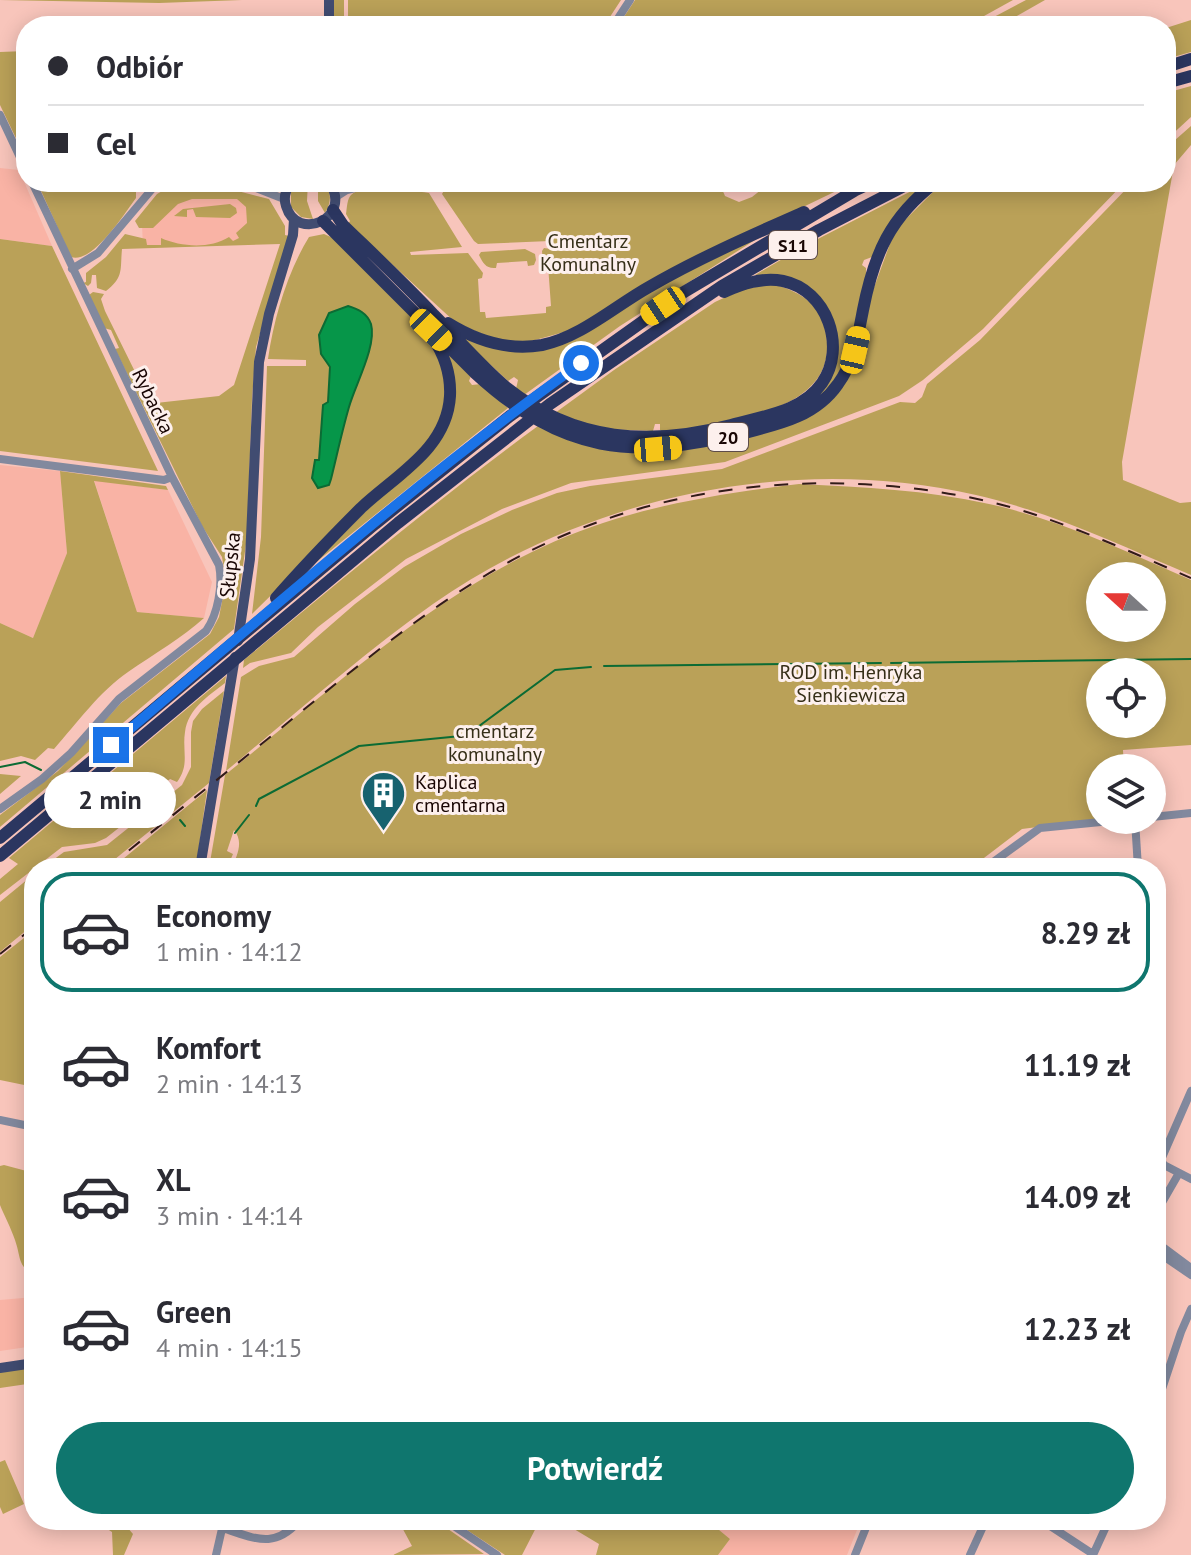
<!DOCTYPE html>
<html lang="pl">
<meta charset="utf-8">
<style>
:root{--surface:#fff;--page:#f2f2f3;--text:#2b2b33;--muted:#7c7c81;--line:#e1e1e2;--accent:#0f766e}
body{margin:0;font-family:"PT Sans",sans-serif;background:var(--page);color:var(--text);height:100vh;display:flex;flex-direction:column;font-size:30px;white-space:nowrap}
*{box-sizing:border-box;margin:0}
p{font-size:26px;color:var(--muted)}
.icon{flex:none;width:44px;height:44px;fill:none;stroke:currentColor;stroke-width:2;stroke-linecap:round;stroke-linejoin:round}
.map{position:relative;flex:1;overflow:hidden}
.drawer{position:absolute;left:24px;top:858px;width:1142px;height:672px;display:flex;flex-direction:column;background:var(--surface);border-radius:32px;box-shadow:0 4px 20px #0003}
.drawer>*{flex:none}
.top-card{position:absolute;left:16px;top:16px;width:1160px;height:176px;border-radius:32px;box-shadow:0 4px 20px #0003;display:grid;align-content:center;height:176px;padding:0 32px;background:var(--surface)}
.needle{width:52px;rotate:291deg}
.tools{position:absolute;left:1086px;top:562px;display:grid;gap:16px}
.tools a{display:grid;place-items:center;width:80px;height:80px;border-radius:50%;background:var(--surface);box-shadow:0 4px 20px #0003;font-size:40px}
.end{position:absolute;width:36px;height:36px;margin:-18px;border:10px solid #1a73e8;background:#fff;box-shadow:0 0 0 4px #fff}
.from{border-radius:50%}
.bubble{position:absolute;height:56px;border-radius:28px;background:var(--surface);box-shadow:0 4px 20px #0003;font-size:26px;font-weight:600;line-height:56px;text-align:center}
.car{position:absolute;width:24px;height:48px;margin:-24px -12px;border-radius:10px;box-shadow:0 0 6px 2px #0007;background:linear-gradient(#f5c518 24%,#345 0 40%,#f5c518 0 76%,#345 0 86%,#f5c518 0)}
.top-card b{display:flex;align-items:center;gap:28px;height:76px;font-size:30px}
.top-card b+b{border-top:2px solid var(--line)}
.top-card i{width:20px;height:20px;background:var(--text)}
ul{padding:14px 0 0;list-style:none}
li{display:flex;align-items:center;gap:24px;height:120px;margin:0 16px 12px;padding:0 16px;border:4px solid transparent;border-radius:32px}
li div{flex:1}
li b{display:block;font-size:30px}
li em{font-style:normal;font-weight:600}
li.active{border-color:var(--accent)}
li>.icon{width:72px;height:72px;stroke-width:1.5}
.primary-button{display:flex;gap:16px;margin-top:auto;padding:16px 32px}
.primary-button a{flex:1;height:92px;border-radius:48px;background:var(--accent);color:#fff;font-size:32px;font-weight:600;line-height:92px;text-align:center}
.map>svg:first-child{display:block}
</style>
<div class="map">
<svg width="1191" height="1555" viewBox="0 0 1191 1555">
<rect width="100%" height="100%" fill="#f8c5bb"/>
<path fill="#f9b3a5" d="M0,168L19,170L52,246L0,239Z
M232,196L251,202L280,243L143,248L142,224L162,199Z
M0,465L60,471L67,553L33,638L0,623Z
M94,480L168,490L212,582L204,618L137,612Z
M34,1297V1346L0,1351V1300Z
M707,1520H861L847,1555H718L730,1539Z"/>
<path fill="#baa158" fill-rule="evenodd" d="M0,0H242L159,3Z
M333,0H344V26H333Z
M348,0H621L604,26H348Z
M635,0H1013L966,26H618Z
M1026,0H1045L999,26H977Z
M1191,20V52L1166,59V28Z
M26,51V159L0,105V52Z
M1191,86V117L1166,140V93Z
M1191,126V145L1174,165L1122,462L1123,480L1180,503L1191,502V575C1120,545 1051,512 976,495C792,453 587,496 433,604C361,655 294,715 226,771L241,677L259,666L294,657L355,604L404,567L461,534L512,510L557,493L590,486L722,469L900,402L915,403L922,397L927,384L980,340L1133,182H1166V148Z
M37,182H147L136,192V198C124,214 93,264 71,257Z
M178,182H203L269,199L285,226V235L289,236L256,347L252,399L247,537L234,629L0,827V815L58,771L121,703L210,634L219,617L226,581L222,557L202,526L115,349L119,348L111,330L104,328L89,295L93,292L104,294L101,299L105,311L146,394L156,403L219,396L234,385L280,244L122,249C120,270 124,277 106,291L97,288L96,275H92L91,283L88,286L83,283L86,282V273L106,257L125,234L146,239L147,245H161V238C181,247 210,249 229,237L233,241L239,238L236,233L247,223L246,207L237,199H192L178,204L153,228H139L135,221L157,194Z
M298,182H308L307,201L313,219L301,217L291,207V192Z
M318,182C333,185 332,203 325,213L318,201Z
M465,182H719L725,196L739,202L752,197L771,182H855L705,254L575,329L528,342L495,340L455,322L348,224L350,221L346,214C347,208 347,199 351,195C366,182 411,191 429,193L462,247L410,252L411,255L468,253L483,273L482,278L478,279L480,312H485L486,318L546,313V307L551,306L548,265L543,264L542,251L544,248L551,249L550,241L478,244L474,241L442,194L446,187Z
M943,182H1125L983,329L923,380L899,396L725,462L571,483L502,509L406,559L318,627L291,653L250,663L243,668L244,660C341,580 437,500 538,426L633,453L678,451L834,397L895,230Z
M925,184L894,217L872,257L864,260L862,265L866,268V275C858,307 858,346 840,375C830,390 817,404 800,412C766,429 684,446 645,445C611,445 577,435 545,420L548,418C617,452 674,442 746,425C769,419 795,415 814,399C850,367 845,307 802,284C787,275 771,277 755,275L808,244Z
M230,204L236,208L237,213L230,218L196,217L193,209L187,210V217L174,216L183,209Z
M766,233L620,326L524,395L516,389L518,380L514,377L508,381L454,331L530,350Z
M324,234L333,238C370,275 455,344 446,401C444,412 437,425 433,436L252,614L261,537L267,366H306V360L268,359C274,318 287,273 309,237Z
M0,239L52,246L158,471L0,451Z
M525,249L535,254L536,260L534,265L528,266L527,261L497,263L496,268C486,269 483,263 479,255L481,252Z
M772,284C798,291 818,301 825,329C845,415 722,421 665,433L660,430V424H655L653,431L603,429L555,413L614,370L715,302L743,289Z
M444,347L471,376L469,381L472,385L481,384L508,408L310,567L445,432Z
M60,471L166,486L168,490L94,481L137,612L204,618C183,637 154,654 128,672C100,691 77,723 54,749L48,748L35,760L21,756L0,761V623L33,638L67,553Z
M799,484C864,487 926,490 989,504C1059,519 1126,551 1191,580V745L1123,750L1124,768H1100V819L1022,829L980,861L959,868H232C237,855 244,842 234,830L227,851L233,854L227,868H209L225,775C342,681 457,571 603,523C667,502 732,492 799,484ZM1100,576H1152V628H1100ZM1100,672H1152V724H1100Z
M226,676L225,683C208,696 188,709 185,732C182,751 190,765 177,782L170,779L161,787L163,793L106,838L95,843L62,847L0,895V879L18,864L9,858Z
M224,691L209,783L104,868H42L64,852L107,845L182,785L191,767V732L193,721L202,709Z
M0,774L21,776L0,794Z
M207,790L196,868H112Z
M34,874V924L0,952V902Z
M34,930V1087L0,1080V957Z
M4,1165L34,1173V1200L24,1208L29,1211L34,1207V1279C16,1260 22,1261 15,1240C11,1228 4,1215 0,1205C0,1194 0,1176 0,1166Z
M34,1367V1383L0,1388V1372Z
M5,1460L24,1504L3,1514L0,1507V1462Z
M103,1520H121L133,1534L124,1555H113L112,1532L101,1525Z
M398,1520H435L484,1554L393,1555L412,1546Z
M468,1520H540L522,1555H505L467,1530Z
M559,1520H707L730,1539L718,1555H596L599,1544Z"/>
<path fill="#069649" stroke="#0c6b34" stroke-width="2" d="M348,306C358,309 367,313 371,324C377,346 355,385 349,407C342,431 337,455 331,479L329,485L318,488L312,478L315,460H319L323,405L328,402L330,367L321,354L319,335L329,313Z"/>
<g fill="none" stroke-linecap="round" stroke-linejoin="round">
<path stroke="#0c6b34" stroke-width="2" d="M891,663L1191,659
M604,666L881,663
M0,767L25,762L41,770
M86,796L103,803C123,795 138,773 158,796
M256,806L259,799L359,746L461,736L471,732L555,670L591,667
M180,820L185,826
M235,833L249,815"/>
<path stroke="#82899e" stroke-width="8" d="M613,26L630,0
M0,115L26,170
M241,182L284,199
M398,182L435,185L453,182
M258,184L288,186
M331,184L344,182
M336,197L347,190L379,182
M72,269L98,253L158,182
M0,459L164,480L172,477
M0,809L42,779L71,753L119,699L206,631C218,614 223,585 219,565L172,477L32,182
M1152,817L1191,813
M1135,820L1138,868
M985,868L1040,828L1121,820
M1191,1091L1161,1160L1164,1165L1191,1179
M0,1120L34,1127
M1156,1213L1179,1173
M1156,1242L1191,1268
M1156,1251L1191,1275
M1156,1407L1181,1332L1191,1309
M445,1520L497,1555
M1041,1520L1093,1554
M222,1528C255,1538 274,1550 300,1520
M216,1555L224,1520
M855,1555L869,1520
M970,1555L986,1520
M1093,1555L1109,1520"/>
<path stroke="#414c71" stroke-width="10" d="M329,26V0
M291,182C286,189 283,197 286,206C297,243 354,218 329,182
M238,641L250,559L259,362L269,314L293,235L294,219
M200,868L235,657
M0,1368L34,1363"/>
<path stroke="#2b3660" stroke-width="12" d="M1166,67L1191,59
M1166,83L1191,76
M847,194L873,182
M333,210L343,225C374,255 405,284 434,315C458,339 481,366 507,388C575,442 650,446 731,425C763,416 802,412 822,383C847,347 827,290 783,281C762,277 742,284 724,292
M323,221L475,373C563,454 632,460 744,433C780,424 816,416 838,384C854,362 858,336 863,310C874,254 890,217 936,182
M448,323C477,341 508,351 542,345C581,337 615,306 649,287C699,258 752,235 804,212
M276,598C303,567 332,537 361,508C396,475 447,449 450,396C451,375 445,356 433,338
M0,838L375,524L510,416L684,292L854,191
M0,856L398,523L550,404L722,286L819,230L912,182"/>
<path stroke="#321c19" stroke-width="2" stroke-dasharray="14 14" stroke-linecap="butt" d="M107,868C174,814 241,761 307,707C379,649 449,591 532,550C673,480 839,467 991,502C1060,519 1126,550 1191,578
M0,954L34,927"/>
</g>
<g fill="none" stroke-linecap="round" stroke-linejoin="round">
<path stroke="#1a73e8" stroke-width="10" d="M111,745C265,615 417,480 581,363"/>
</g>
<defs>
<symbol id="building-pin" viewBox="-11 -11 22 30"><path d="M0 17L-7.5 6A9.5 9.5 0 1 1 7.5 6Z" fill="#17626f" stroke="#fdf0ed"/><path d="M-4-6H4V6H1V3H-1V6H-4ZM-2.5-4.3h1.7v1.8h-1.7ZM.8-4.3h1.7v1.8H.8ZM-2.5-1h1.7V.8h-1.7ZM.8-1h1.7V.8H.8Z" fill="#fff"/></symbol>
</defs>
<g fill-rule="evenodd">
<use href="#building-pin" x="358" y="768" width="51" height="69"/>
</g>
<g text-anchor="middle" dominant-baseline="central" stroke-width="6" stroke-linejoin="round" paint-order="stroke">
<g fill="#fdf0ed" stroke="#5d4c4a" stroke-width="2">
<rect x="769" y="231" width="48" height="28" rx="6"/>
<rect x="708" y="423" width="40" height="28" rx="6"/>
</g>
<g font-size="18" font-weight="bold" fill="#190604">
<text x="793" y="245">S11</text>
<text x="728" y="437">20</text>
</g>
<g font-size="20" fill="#362f18" stroke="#fdf0ed">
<text x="588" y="241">Cmentarz<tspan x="588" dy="23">Komunalny</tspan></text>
<text x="851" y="672">ROD im. Henryka<tspan x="851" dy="23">Sienkiewicza</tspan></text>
<text x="495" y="731">cmentarz<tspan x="495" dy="23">komunalny</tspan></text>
</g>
<g font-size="20" fill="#190604" stroke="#fdf0ed">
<text transform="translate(153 401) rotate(64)">Rybacka</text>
<text transform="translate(230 565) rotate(-84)">Słupska</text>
</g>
<g font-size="20" fill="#190604" stroke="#fdf0ed" text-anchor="start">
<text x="415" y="782">Kaplica<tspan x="415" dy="23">cmentarna</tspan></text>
</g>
</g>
</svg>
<div class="tools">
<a><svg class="needle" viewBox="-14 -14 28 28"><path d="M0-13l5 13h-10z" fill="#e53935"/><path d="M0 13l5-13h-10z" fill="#7c7c81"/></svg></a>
<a><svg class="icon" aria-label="locate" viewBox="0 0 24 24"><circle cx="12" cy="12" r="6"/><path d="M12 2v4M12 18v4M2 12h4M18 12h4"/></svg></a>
<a><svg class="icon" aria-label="layers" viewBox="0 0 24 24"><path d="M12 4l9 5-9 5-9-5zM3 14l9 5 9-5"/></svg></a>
</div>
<i class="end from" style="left:581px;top:363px"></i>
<i class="end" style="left:111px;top:745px"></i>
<div class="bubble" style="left:44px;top:772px;width:132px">2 min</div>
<i class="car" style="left:663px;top:306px;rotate:236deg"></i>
<i class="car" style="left:431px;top:330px;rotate:134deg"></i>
<i class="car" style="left:855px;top:350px;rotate:13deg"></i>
<i class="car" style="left:658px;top:449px;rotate:85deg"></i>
<div class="top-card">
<b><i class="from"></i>Odbiór</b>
<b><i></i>Cel</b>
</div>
<section class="drawer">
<ul>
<li class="active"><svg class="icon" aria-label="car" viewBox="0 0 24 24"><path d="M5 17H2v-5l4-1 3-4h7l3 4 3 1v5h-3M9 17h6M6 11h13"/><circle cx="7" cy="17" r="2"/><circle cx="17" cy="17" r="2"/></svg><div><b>Economy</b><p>1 min · 14:12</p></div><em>8.29 zł</em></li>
<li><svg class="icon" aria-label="car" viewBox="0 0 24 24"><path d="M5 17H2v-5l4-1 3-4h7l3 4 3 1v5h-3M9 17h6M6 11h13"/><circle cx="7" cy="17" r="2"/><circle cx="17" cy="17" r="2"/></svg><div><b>Komfort</b><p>2 min · 14:13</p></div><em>11.19 zł</em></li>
<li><svg class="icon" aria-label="car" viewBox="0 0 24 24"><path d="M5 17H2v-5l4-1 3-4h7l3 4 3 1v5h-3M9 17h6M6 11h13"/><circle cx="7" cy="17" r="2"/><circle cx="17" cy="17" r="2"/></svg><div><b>XL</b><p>3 min · 14:14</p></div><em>14.09 zł</em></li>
<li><svg class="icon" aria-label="car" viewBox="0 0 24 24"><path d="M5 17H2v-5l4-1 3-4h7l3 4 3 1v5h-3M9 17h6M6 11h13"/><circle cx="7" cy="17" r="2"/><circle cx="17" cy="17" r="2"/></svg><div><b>Green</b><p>4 min · 14:15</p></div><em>12.23 zł</em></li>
</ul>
<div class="primary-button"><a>Potwierdź</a></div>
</section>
</div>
